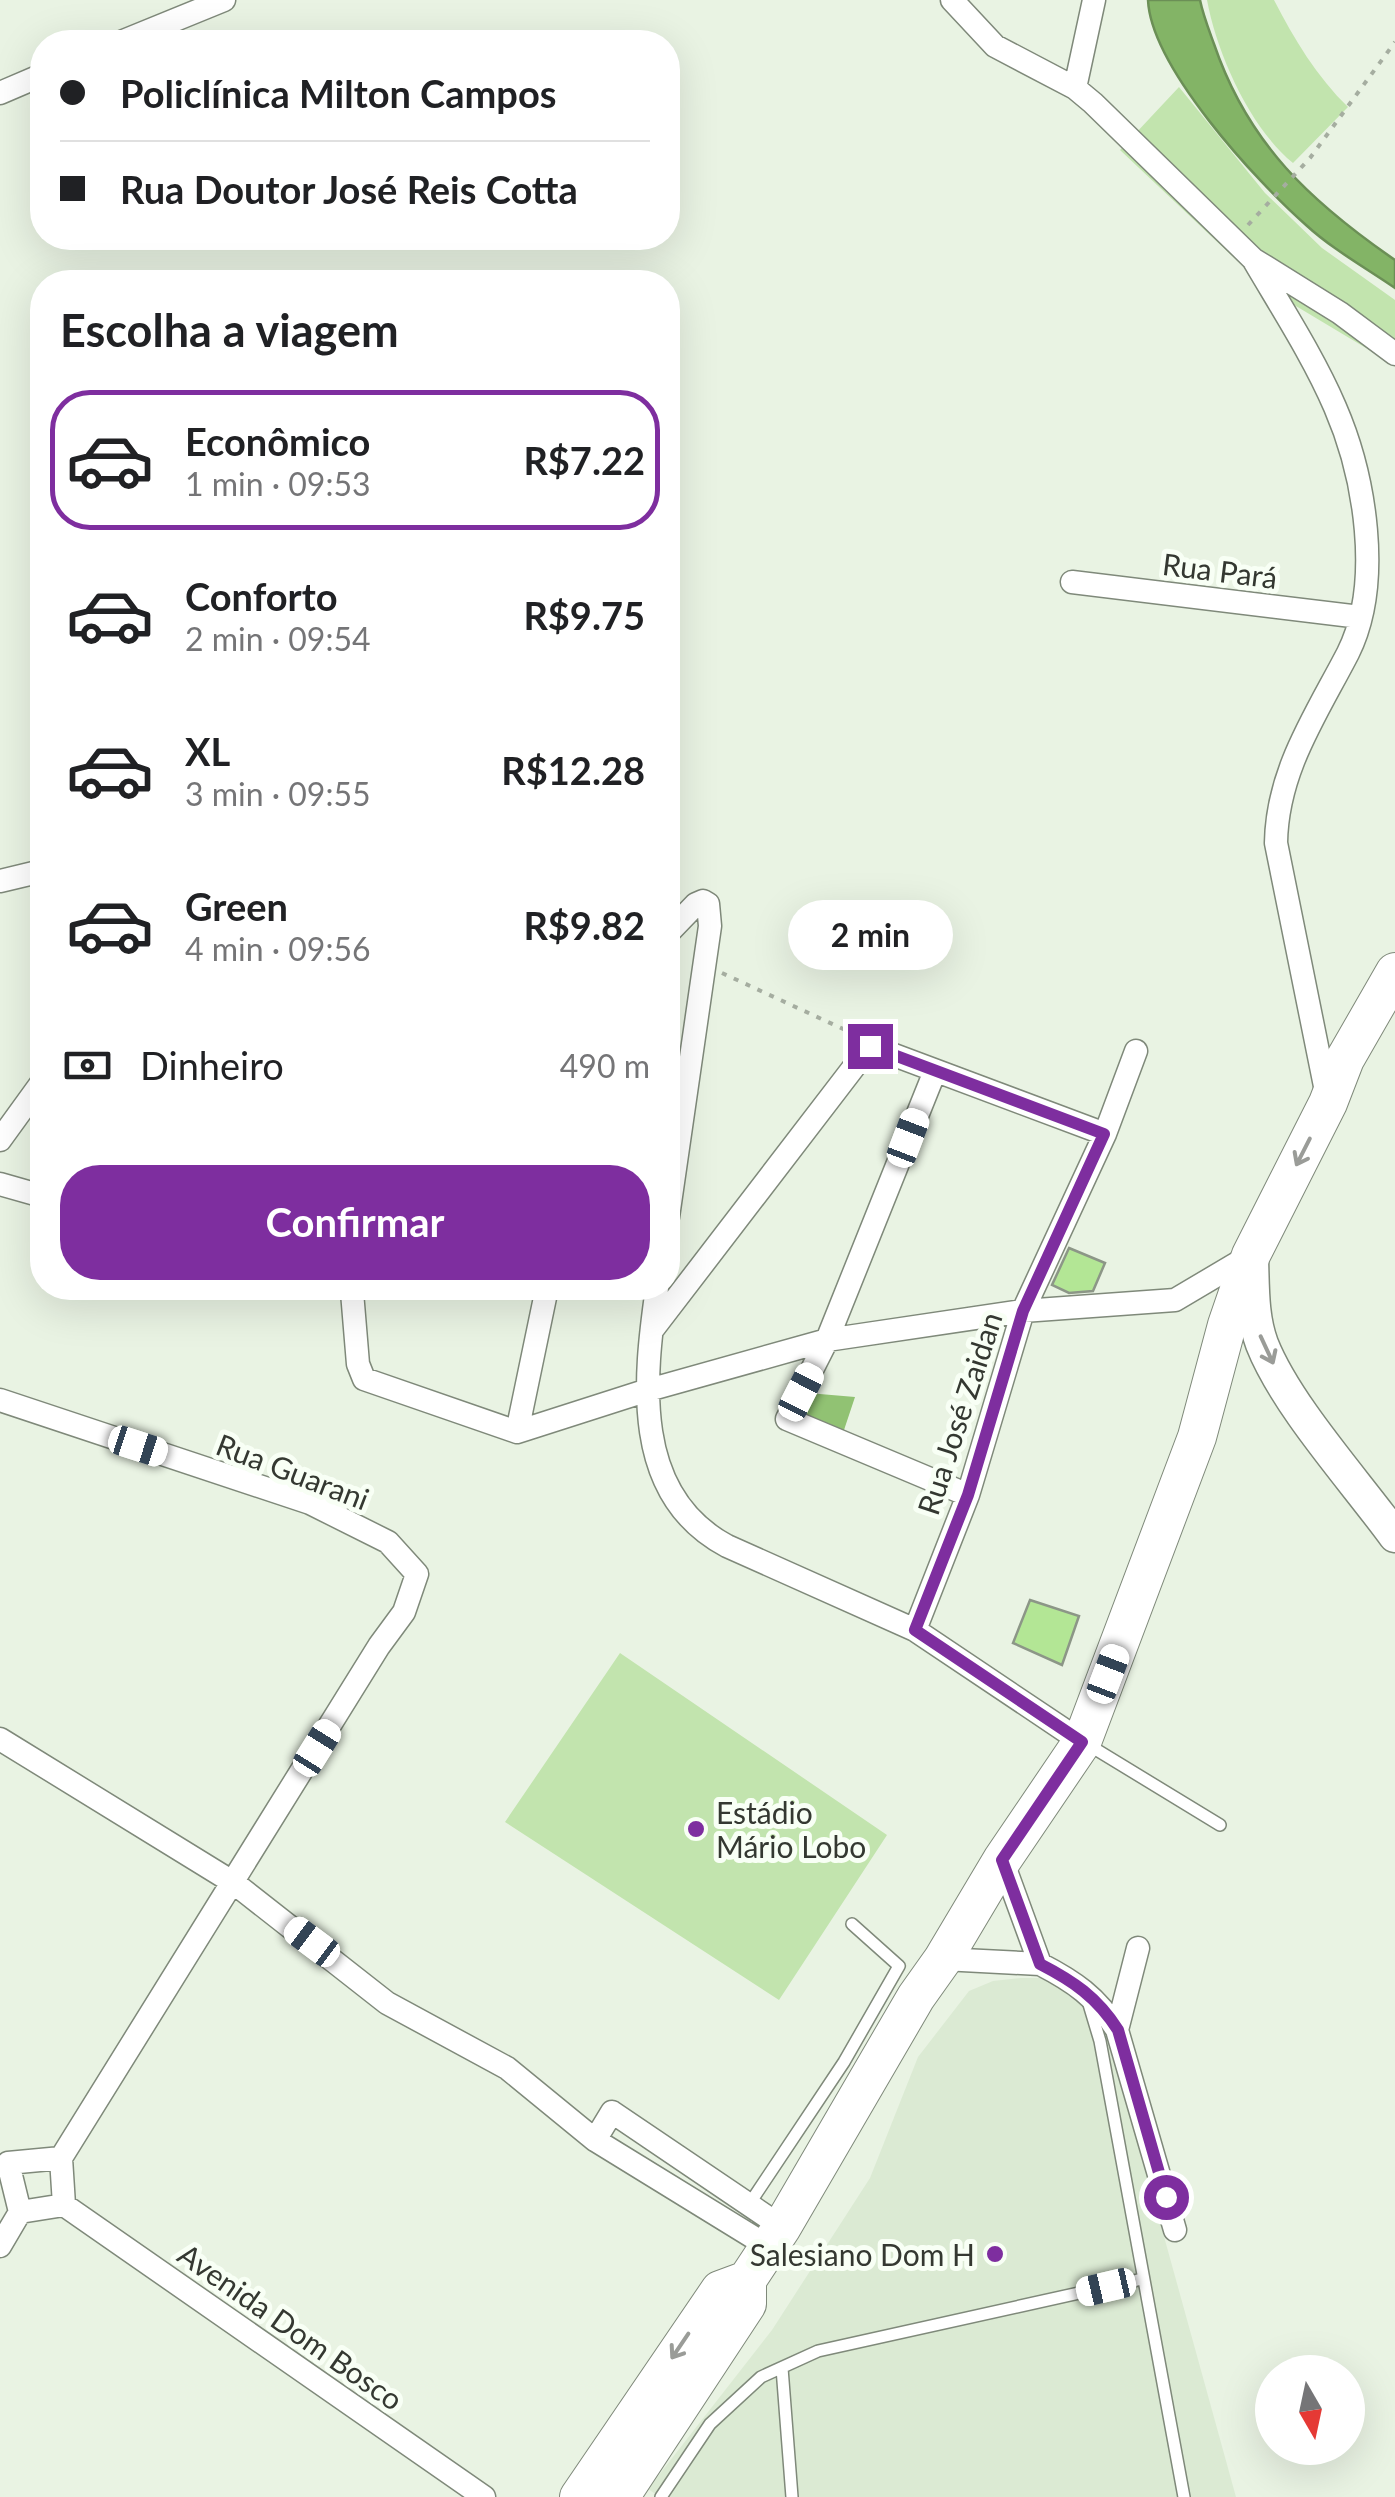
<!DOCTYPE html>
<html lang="pt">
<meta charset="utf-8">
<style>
:root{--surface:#fff;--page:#f2f2f2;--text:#202124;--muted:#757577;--line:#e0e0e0;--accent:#7e2e9f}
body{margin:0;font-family:Lato,sans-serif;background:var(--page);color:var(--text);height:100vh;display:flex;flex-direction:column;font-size:38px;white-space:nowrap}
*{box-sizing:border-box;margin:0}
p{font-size:32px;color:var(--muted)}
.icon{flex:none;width:55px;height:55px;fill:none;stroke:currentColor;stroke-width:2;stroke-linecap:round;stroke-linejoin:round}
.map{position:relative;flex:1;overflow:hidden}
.drawer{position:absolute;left:30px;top:270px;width:650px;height:1030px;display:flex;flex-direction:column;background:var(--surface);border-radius:40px;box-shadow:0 10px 40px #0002}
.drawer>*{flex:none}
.guide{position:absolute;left:30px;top:30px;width:650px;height:220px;border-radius:40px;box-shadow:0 10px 40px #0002;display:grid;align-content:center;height:220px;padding:0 30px;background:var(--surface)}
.needle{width:65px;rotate:171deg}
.buttons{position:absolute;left:1255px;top:2355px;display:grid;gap:20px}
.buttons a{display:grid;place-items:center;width:110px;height:110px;border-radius:50%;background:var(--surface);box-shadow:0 10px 40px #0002;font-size:50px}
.end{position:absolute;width:45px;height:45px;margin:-22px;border:12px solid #7e2e9f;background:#fff;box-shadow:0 0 0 5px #fff}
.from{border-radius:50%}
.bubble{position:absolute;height:70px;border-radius:35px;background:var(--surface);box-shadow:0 10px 40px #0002;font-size:32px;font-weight:700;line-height:70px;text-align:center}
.car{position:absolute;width:30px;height:60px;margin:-30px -15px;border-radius:12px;box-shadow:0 0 8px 2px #0007;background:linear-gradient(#fff 24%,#345 0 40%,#fff 0 76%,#345 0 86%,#fff 0)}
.guide b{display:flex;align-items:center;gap:35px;height:95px;font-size:38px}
.guide b+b{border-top:2px solid var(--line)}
.guide i{width:25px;height:25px;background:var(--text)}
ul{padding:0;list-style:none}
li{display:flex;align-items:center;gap:30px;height:140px;margin:0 20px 15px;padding:0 10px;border:5px solid transparent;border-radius:40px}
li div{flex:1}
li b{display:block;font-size:38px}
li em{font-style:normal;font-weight:700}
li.on{border-color:var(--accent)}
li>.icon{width:90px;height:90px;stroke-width:1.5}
h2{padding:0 30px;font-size:45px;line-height:120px}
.pay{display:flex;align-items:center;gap:25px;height:110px;padding:0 30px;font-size:38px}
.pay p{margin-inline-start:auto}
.primary-button{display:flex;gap:20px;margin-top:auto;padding:20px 30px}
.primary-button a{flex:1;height:115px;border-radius:40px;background:var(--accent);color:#fff;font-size:40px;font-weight:700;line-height:115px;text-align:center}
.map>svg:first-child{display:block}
</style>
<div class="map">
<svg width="1395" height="2497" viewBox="0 0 1395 2497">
<rect width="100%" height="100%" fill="#e9f3e3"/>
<path fill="#dbead3" d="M1021,1978H1056L1105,2023L1236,2497H660L648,2489L772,2330L870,2178L918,2057L969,1991L993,1981Z"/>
<path fill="#c2e4ae" d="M1207,0H1274C1294,39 1317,77 1348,107L1293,163C1250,128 1217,54 1207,0Z
M1179,87L1265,193L1322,248L1395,300V357L1391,363L1266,288L1120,150Z
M620,1653L887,1835L779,2000L505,1822Z"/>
<path fill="#91c273" d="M808,1393L855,1397L843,1433L796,1418Z"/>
<path fill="#83b466" stroke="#6b8f56" stroke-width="2.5" d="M1148,0H1200C1203,15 1209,30 1214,44C1248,144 1311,202 1395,260V288C1366,268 1332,249 1306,225C1256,181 1151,67 1148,0Z"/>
<path fill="#b3e695" stroke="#8c9687" stroke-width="2.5" d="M1069,1248L1105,1263L1093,1291L1069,1293L1052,1285Z
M1030,1600L1079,1616L1062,1665L1013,1643Z"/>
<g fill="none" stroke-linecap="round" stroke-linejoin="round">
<defs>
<path id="service" d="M1087,1744L1220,1825
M1088,2001L1100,2041L1184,2497
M748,2206L844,2062L899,1966L852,1924
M782,2368L792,2497
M661,2497L710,2424L761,2377L818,2351L1142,2279"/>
<path id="minor" d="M952,0L995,46L1075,88L1093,103L1253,259L1340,313L1395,354
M121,42L224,0
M1075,88L1094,0
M0,93L42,75
M1253,259C1281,307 1313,356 1335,407C1365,476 1383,583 1348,653C1316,715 1277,771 1276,843L1327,1096
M1072,582L1360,617
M0,881L42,871
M668,933L696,904L703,901L708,904L710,926L668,1217
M935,1071L827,1340L787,1419L968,1495
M0,1140L42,1082
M0,1184L42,1196
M349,1288L352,1292L358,1364L364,1379L517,1432
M547,1288L517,1432L645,1391L827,1340L1023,1311L1175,1300L1251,1255
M657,1288C644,1379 631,1495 727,1546L915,1630L1082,1742
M653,1329L870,1046L1105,1134
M0,1400L310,1503L388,1542L417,1574L404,1612L379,1646L61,2158
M915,1630L968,1495L1023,1311L1105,1134L1136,1051
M0,1739L234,1883L387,2003L507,2068L595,2140L769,2247
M943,1959L1040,1964L1002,1860
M1040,1964C1073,1981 1097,1997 1117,2030L1175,2230
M1117,2030L1138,1948
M595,2140L612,2112L782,2227
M61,2158L64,2205L20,2212L8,2163Z
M64,2205L484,2497
M0,2246L20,2212"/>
<path id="secondary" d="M1252,1259C1253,1288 1252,1317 1262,1344C1286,1405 1355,1481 1395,1536"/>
<path id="primary" d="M579,2497L720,2290L747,2280
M620,2497L747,2304V2280L782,2227L916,1997L943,1959L1002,1860L1082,1742L1197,1437L1227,1325L1251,1255L1328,1103L1345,1059L1395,972"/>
</defs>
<use href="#service" stroke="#7f897a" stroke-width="14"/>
<use href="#minor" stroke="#7f897a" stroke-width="25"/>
<use href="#secondary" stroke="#7f897a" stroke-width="35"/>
<use href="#primary" stroke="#7f897a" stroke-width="40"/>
<path stroke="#a5ada0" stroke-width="4" stroke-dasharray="5 8" stroke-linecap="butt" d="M1248,225L1310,158L1395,42
M722,973L854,1034"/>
<use href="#service" stroke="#fff" stroke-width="11"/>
<use href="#minor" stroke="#fff" stroke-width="22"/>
<use href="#secondary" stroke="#fff" stroke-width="32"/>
<use href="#primary" stroke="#fff" stroke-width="38"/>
</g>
<defs><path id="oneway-shaft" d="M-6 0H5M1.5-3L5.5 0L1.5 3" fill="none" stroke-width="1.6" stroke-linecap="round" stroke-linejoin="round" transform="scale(2.5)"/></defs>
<g stroke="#9a9c98">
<use href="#oneway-shaft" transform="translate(1303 1152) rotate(117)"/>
<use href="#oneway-shaft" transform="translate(1267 1350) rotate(65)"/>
<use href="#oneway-shaft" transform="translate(680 2346) rotate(124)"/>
</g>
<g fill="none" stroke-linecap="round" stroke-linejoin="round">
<path stroke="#7e2e9f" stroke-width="12" d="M870,1046L1104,1134L1023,1311L968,1495L915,1630L1082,1742L1002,1860L1040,1964C1073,1981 1097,1997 1118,2030L1166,2197"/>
</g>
<g fill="#7e2e9f" stroke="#f8fff5" stroke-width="4">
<circle cx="696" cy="1829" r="10"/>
<circle cx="995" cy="2254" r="10"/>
</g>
<g text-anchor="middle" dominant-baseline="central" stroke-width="10" stroke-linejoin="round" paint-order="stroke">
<g font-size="30" fill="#343831" stroke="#f8fff5">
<text transform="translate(1220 570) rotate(7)">Rua Pará</text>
<text transform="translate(959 1413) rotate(-72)">Rua José Zaidan</text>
<text transform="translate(293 1471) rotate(21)">Rua Guarani</text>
<text transform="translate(291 2326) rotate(35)">Avenida Dom Bosco</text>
</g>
<g font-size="30" fill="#343831" stroke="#f8fff5" text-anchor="start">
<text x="716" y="1812">Estádio<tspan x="716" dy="34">Mário Lobo</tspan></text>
<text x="975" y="2254" text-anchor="end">Salesiano Dom H</text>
</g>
</g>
</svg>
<div class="buttons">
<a><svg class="needle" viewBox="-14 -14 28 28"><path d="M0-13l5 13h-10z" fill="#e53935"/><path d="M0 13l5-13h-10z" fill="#757577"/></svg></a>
</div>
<i class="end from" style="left:1166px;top:2197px"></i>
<i class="end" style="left:870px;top:1046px"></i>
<div class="bubble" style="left:788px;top:900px;width:165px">2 min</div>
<i class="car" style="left:908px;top:1138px;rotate:21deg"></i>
<i class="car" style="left:801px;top:1392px;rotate:27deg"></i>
<i class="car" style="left:138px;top:1446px;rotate:108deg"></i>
<i class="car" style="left:1108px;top:1674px;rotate:21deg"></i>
<i class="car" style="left:317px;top:1748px;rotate:32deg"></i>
<i class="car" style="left:312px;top:1942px;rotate:307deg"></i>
<i class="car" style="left:1106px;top:2287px;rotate:257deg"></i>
<div class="guide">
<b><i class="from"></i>Policlínica Milton Campos</b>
<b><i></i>Rua Doutor José Reis Cotta</b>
</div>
<section class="drawer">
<h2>Escolha a viagem</h2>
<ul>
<li class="on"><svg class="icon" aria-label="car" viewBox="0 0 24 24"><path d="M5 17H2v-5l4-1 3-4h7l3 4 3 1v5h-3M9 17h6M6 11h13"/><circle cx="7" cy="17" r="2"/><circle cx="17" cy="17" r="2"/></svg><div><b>Econômico</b><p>1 min · 09:53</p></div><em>R$7.22</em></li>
<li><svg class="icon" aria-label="car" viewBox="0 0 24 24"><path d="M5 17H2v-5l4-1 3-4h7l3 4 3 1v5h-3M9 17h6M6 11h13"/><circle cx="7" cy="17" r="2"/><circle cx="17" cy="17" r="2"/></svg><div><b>Conforto</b><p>2 min · 09:54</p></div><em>R$9.75</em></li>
<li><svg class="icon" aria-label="car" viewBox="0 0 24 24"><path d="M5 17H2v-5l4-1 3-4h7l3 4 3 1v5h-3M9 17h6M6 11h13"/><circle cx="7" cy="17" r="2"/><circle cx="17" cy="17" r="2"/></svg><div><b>XL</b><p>3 min · 09:55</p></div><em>R$12.28</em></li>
<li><svg class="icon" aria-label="car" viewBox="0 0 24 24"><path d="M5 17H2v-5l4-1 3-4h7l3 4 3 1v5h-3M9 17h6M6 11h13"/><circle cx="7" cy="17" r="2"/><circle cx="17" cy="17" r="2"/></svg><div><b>Green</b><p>4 min · 09:56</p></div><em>R$9.82</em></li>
</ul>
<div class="pay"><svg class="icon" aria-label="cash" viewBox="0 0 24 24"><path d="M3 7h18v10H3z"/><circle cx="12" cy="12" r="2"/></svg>Dinheiro<p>490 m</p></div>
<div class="primary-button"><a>Confirmar</a></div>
</section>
</div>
